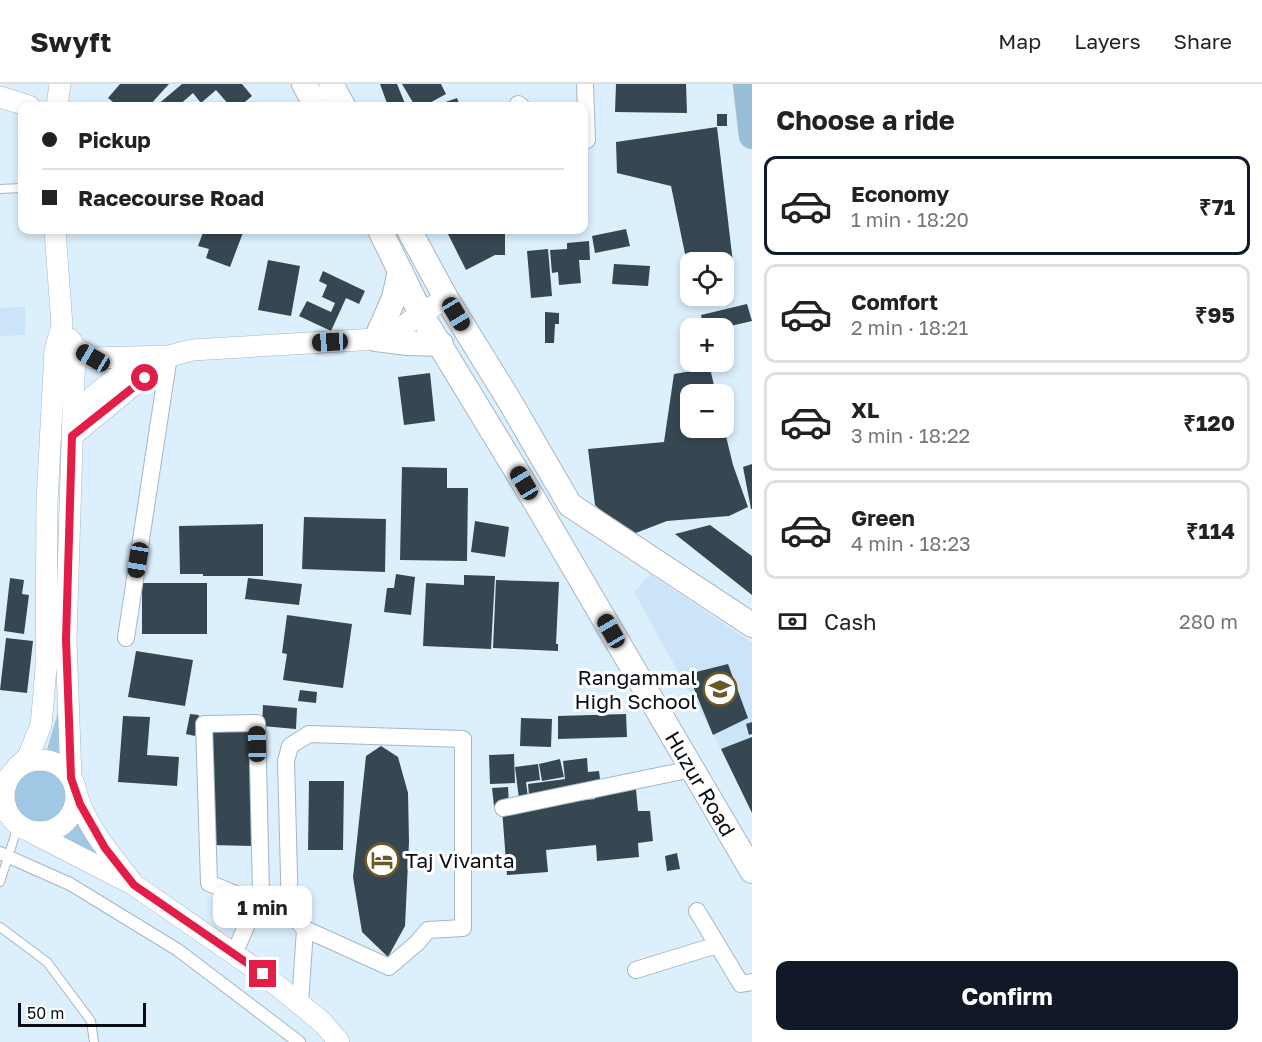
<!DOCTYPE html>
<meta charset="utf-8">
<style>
:root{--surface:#fff;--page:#f2f2f2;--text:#222;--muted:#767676;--line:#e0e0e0;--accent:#111827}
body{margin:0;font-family:"Golos Text",sans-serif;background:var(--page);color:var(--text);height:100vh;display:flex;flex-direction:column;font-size:22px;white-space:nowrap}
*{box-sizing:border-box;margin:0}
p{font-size:20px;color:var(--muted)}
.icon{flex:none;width:33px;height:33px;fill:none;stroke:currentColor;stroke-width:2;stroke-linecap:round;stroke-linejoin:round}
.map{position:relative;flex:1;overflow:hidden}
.details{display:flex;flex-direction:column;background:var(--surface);width:510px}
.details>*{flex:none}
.hud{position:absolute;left:18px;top:18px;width:570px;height:132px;border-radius:12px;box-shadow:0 3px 9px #0003;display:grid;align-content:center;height:132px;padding:0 24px;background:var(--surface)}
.controls{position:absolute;left:680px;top:168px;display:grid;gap:12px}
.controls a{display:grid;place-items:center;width:54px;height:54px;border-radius:12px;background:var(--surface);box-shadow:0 3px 9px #0003;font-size:30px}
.scale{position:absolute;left:18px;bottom:15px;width:128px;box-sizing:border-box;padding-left:6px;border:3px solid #080e13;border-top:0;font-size:16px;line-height:21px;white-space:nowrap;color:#080e13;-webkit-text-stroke:4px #fff;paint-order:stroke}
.end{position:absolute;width:27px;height:27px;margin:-14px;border:8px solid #e11d48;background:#fff;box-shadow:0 0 0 3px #fff}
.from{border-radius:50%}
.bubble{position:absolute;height:42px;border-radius:12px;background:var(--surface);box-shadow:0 3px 9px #0003;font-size:20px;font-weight:700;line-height:42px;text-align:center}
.car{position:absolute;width:18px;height:36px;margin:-18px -9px;border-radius:8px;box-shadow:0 0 4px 2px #0007;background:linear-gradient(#222 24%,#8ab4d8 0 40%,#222 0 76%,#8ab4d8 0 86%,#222 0)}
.hud b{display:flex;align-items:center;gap:21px;height:57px;font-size:22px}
.hud b+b{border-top:2px solid var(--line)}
.hud i{width:15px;height:15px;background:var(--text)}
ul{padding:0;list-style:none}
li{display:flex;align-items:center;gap:18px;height:99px;margin:0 12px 9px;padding:0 12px;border:3px solid var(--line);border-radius:12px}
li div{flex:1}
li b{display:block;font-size:22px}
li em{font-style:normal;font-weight:700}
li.on{border-color:var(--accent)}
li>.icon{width:54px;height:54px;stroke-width:1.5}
h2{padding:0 24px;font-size:27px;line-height:72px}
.pay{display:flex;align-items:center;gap:15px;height:66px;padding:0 24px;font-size:22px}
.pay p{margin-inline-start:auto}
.primary-button{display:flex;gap:12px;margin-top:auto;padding:12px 24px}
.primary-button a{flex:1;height:69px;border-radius:12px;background:var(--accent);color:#fff;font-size:24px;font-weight:700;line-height:69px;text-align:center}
header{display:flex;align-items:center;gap:36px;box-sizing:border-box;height:84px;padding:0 30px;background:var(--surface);border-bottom:2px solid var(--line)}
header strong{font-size:28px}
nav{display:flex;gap:33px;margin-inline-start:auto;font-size:21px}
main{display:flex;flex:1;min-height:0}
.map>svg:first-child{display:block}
</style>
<header>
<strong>Swyft</strong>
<nav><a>Map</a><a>Layers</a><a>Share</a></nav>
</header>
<main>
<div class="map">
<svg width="752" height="958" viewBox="0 0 752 958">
<rect width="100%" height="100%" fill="#dceffd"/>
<path fill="#cbe4f7" d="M25,223V251L0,252V224Z
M650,490L752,559V721L634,508Z"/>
<path fill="#a0c8e5" d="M63,611L64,674L54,673L46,669Z
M9 712a31 31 0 1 1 62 0a31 31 0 1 1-62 0Z
M80,736L119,788L63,754L69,742Z"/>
<path fill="#374752" d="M120,0H169L149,22H118L108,14Z
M182,0H242L252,12L240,22H230L216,6L201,19L193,9L178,22H156Z
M380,0H397L406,22H388Z
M402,0H441L446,10L424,22H415Z
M616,0H686L687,29L615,28Z
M457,14L460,22H434Z
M717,30H727V42H717Z
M717,43L733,179L723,181V178H690L689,189L671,102L617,89L616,58Z
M626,145L630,162L595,169L592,152Z
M204,146H244L230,183L206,174L209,165L198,162Z
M446,146H505V171H495L466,186Z
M589,157L590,176H579L581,199L559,201L558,188L552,189L550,166L567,165V159Z
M548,165L552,212L531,214L527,167Z
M268,176L300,182L291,232L258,226Z
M614,180L650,182L648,202L612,200Z
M323,187L365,207L359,220L346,214L331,247L299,232L307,217L331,228L335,219L322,213L327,201L319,197Z
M747,220L752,237L722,244H704L701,231Z
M545,228L559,229V240H555L554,259H545Z
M710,284L716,310H690V344H724L733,381L748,423L729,432L667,437L628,452L595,421L588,365L664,358L674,290Z
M430,289L435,337L404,341L398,293Z
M752,380V425H751L743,383Z
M402,383L447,384V404H468L467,477L400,476Z
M304,433L386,435L385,488L302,485Z
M475,437L509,443L505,473L471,468Z
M263,440V492H203V490H180L179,442Z
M710,441L752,472V511L675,450Z
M396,490L415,493L411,531L384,528L387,504H394Z
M464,491L495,492L491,565L423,562L426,499L464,501Z
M10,494L24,496L22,510L29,511L24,550L4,547Z
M248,494L302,500L299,521L245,515Z
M496,496L559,498L556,560H558V567L493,564Z
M142,499H207V550H142Z
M287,531L352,540L343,604L283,596L287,570L282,569Z
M6,554L33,557L27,609L0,606Z
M136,567L193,576L185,622L128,613Z
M728,580L748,634L713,651L688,590Z
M300,606L317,608L316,619L298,617Z
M263,621L297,624L296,645L262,642Z
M190,630L199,631L195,652L186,650Z
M626,630L627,653L558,655V632Z
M123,632L150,633L147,671L179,673L177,702L118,698Z
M213,632L259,633L254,762L209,761Z
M521,634L552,635L551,663L520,662Z
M752,638V650L749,651L746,640Z
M752,653V729L721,665Z
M381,662L398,673L408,709L409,758L405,842L388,873L362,848L353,793L366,672Z
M514,670L515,699L490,700L489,671Z
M587,674L588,688L599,687L601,703L529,711L528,700L565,695L563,677Z
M560,675L564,693L542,697L539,680Z
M538,680L540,696L526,698L528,714L519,715L515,683Z
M309,697H344L343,766H308Z
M508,703L509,721L494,722L492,704Z
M636,705L638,727H650L653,757L638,759L639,773L597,777L596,761L546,766L548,788L507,791L502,725L595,715V709Z
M677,769L680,785L667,787L665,772Z"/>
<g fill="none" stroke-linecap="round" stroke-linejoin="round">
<defs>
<path id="service" d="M0,105L22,104
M0,798L18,742
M0,843L47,878L91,937L94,958"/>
<path id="pedestrian" d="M0,769L70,800L178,866L299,958"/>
<path id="minor" d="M518,20L521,22
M584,55L587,56L585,0
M126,554L169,272
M503,724L692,685
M697,827L741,900L752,898
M234,870L261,808L257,639L204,640L209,799L257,819
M636,886L717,861
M300,920L305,845L290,830L286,677L290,662L309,650L463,655V844L428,846L417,859L389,883L305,845"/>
<path id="tertiary" d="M0,13L29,22
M57,22L60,0
M70,255L75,264L93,274L169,272
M73,329L116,294L151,277
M72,352L169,272L192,266L376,255L397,246L446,214
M4 712a36 36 0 1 1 72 0a36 36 0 1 1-72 0Z
M17,683L28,673L41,641L43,620L46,583L47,418L55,266L62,242L55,146
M71,694L66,555L75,264
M76,708C86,742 110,770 132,798
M31,748L134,801L263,890L323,939L339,958"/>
<g id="secondary">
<path d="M304,0L316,22"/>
<path d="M331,0L343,22"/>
<path id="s1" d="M380,146L421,230L536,419L752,787"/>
<path d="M409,146L446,214L509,316L570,421L752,541"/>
<path d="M400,187L394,214L376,255L408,259L441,260"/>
</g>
<path id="primary" d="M746,0L752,52"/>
</defs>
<use href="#service" stroke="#a5b6c4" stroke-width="10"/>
<use href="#pedestrian" stroke="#a5b6c4" stroke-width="14"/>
<use href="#minor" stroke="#a5b6c4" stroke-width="18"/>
<use href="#tertiary" stroke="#a5b6c4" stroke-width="22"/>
<use href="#secondary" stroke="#a5b6c4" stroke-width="26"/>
<use href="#primary" stroke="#d3d4d5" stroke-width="27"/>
<use href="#service" stroke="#fff" stroke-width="8"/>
<use href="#pedestrian" stroke="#fff" stroke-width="12"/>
<use href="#minor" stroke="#fff" stroke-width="16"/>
<use href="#tertiary" stroke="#fff" stroke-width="21"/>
<use href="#secondary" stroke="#fff" stroke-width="24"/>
<use href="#primary" stroke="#97bdd7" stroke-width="26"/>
</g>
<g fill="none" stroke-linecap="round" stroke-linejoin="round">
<path stroke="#e11d48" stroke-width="8" d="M145,294L72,352L66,555L68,608L71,694L80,720L105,764L134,801L263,890"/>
</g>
<defs>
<symbol id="school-ring" viewBox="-11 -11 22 22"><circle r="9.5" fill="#fff" stroke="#6a5927" stroke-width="1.5"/><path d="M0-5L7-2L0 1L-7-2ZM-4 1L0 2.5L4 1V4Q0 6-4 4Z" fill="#6a5927"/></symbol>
<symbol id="hotel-ring" viewBox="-11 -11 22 22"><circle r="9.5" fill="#fff" stroke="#6a5927" stroke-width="1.5"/><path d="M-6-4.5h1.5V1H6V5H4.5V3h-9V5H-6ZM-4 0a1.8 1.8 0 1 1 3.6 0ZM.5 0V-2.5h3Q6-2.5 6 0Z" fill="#6a5927"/></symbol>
</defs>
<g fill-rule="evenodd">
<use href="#school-ring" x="701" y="586" width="38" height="38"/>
<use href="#hotel-ring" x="363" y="757" width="38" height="38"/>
</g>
<g text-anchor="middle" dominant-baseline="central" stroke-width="6" stroke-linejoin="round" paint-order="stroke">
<g font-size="21" fill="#080e13" stroke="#fff" text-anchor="end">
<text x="697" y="593">Rangammal<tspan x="697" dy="24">High School</tspan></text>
<text x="405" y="776" text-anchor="start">Taj Vivanta</text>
</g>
<g font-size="21" fill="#080e13" stroke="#fff">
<text stroke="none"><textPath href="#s1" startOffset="640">Huzur Road</textPath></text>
</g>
</g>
</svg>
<div class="controls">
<a><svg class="icon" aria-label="locate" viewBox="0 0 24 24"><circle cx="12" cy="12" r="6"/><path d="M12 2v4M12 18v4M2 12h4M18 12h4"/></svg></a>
<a>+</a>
<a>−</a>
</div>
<div class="scale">50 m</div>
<i class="end from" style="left:145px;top:294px"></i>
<i class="end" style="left:263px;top:890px"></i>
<div class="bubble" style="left:213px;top:802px;width:99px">1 min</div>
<i class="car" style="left:456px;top:230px;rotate:149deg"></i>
<i class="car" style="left:330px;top:258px;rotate:267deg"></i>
<i class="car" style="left:93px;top:274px;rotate:300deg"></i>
<i class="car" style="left:524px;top:399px;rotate:329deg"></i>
<i class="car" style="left:138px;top:476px;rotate:189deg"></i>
<i class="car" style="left:611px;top:547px;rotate:330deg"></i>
<i class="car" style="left:257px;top:660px;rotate:359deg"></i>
<div class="hud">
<b><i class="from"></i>Pickup</b>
<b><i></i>Racecourse Road</b>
</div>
</div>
<section class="details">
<h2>Choose a ride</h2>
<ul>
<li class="on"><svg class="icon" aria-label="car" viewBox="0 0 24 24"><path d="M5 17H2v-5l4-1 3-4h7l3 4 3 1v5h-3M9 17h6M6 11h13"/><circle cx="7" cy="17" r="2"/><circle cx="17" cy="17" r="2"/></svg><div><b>Economy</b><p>1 min · 18:20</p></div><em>₹71</em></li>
<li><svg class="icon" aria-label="car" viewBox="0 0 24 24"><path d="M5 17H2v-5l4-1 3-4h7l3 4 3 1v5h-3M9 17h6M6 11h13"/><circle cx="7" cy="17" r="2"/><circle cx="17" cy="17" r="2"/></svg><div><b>Comfort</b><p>2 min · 18:21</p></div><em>₹95</em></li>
<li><svg class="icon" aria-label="car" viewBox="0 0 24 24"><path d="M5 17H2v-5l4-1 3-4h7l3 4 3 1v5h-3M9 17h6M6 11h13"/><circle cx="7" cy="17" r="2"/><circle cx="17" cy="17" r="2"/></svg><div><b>XL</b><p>3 min · 18:22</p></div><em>₹120</em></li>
<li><svg class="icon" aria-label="car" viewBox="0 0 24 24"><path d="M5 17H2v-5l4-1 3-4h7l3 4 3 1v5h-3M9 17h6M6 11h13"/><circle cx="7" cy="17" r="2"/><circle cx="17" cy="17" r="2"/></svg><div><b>Green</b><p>4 min · 18:23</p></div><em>₹114</em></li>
</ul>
<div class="pay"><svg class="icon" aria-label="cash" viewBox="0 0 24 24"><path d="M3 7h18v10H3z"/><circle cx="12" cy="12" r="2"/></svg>Cash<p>280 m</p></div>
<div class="primary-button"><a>Confirm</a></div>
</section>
</main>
